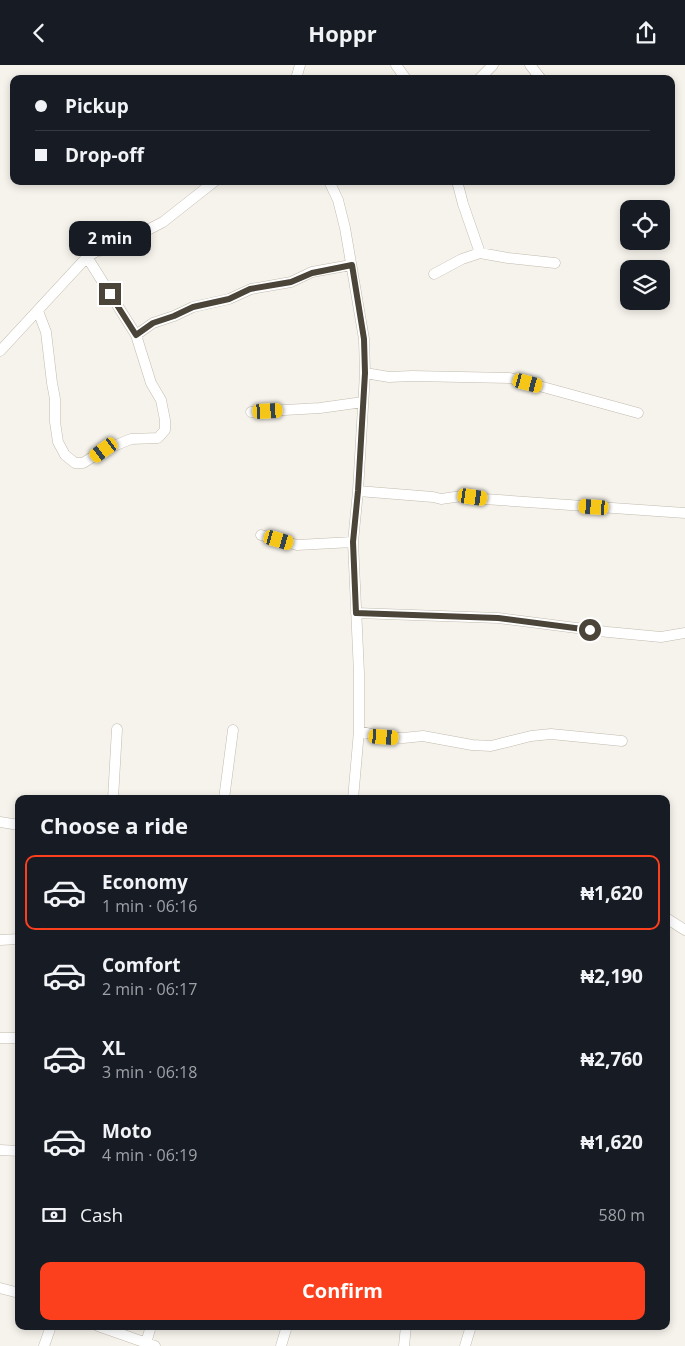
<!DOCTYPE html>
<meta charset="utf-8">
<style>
:root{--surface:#171b24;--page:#20242c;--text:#f1f3f6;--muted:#9ea1a6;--line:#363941;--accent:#fc3f1d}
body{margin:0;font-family:"Open Sans",sans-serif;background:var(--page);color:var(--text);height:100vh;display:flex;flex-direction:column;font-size:19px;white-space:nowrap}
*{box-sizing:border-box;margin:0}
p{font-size:16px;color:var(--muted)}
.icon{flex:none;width:28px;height:28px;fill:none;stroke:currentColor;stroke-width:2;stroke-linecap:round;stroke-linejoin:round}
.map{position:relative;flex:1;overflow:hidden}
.panel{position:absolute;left:15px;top:730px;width:655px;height:535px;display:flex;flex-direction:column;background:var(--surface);border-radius:10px;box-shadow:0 2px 8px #0003}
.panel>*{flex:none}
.banner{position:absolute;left:10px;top:10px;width:665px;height:110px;border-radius:10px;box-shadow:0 2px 8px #0003;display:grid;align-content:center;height:110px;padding:0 25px;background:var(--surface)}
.fabs{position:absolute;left:620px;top:135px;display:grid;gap:10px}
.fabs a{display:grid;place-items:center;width:50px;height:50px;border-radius:10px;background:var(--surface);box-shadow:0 2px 8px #0003;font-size:25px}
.end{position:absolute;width:22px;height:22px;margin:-11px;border:6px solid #4b4439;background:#fff;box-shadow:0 0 0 2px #fff}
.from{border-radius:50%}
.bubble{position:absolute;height:35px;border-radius:10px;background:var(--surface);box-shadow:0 2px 8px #0003;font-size:16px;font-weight:700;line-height:35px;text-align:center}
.car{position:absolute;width:15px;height:30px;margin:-15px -8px;border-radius:6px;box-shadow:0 0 4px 1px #0007;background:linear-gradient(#f5c518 24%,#345 0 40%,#f5c518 0 76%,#345 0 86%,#f5c518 0)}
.banner b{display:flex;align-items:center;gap:18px;height:48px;font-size:19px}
.banner b+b{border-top:1px solid var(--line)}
.banner i{width:12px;height:12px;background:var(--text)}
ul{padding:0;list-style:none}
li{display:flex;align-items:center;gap:15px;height:75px;margin:0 10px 8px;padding:0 15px;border:2px solid transparent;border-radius:10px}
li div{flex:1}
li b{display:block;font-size:19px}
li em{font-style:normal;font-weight:700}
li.current{border-color:var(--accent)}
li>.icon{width:45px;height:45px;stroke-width:1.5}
h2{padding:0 25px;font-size:22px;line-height:60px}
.pay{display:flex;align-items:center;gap:12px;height:55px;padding:0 25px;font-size:19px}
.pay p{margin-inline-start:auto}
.cta{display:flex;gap:10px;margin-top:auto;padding:10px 25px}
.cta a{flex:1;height:58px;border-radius:10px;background:var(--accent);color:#fff;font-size:20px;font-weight:700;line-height:58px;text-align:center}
header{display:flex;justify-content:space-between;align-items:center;height:65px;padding:0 25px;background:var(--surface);font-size:22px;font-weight:700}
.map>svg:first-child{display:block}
</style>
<header><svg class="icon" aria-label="back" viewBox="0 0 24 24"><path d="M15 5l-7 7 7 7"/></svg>Hoppr<svg class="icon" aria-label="share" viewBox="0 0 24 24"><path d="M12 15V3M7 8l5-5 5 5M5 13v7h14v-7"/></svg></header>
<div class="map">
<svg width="685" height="1281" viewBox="0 0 685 1281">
<rect width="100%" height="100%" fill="#f6f3ec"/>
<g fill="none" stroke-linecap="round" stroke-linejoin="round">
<defs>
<path id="minor" d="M396,0L406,14
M530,0L541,14
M296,14L300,0
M479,14L493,0
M329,116L338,135L345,163L364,274L365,308L358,426L353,477L359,608V666L353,734
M457,116L463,139L480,188
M434,209L462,194L480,188L508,193L555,198
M38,246L46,267L52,318L55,334V357L58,377L65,390L75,398H83L104,385L131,374L158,373L165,365V355L161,335L151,318L136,270L87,192
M136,270L153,258L174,251L193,242L229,234L251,224L291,217L312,207L351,200
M0,286L87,192L97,186L109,185L163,157L215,116
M365,308L389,312L412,311L510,313L638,348
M251,347L320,343L363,337
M358,426L433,432L441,434L462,431L484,434L685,448
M261,470L297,480L353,477
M356,548L498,553L608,567L661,572L685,568
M359,666L384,672L403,673L423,671L472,680L491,681L531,671L551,669L622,676
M113,734L117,664
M224,734L233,665
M0,757L19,760
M666,853L685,865
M0,875L19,874
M0,973H19
M0,1085L19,1086
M0,1223L19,1228
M98,1261L155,1281
M146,1278L151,1261
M44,1281L51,1261
M281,1281L287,1261
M404,1281L406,1261
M465,1281L471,1261"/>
</defs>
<use href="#minor" stroke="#c2bbae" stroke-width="11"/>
<use href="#minor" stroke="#fff" stroke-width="10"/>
</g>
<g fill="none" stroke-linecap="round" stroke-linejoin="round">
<path stroke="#4b4439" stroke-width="6" d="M110,229L136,270L153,258L174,251L193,242L229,234L250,224L291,217L312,208L352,200L364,274L365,308L358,426L353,477L356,548L498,553L590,565"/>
</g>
</svg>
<div class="fabs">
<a><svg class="icon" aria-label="locate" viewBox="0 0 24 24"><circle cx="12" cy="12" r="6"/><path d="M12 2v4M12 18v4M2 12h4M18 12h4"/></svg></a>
<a><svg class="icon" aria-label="layers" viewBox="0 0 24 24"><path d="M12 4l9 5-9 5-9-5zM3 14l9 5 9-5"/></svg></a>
</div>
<i class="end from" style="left:590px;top:565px"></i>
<i class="end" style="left:110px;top:229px"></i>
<div class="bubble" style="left:69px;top:156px;width:82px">2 min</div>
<i class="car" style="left:528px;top:318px;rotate:105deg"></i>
<i class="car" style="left:268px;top:346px;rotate:87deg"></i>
<i class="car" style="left:104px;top:385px;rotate:234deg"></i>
<i class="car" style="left:473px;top:432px;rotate:98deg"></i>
<i class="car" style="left:594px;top:442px;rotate:274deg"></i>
<i class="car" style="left:279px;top:475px;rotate:106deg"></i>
<i class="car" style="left:384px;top:672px;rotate:94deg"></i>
<div class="banner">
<b><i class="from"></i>Pickup</b>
<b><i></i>Drop-off</b>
</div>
<section class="panel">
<h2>Choose a ride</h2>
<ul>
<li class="current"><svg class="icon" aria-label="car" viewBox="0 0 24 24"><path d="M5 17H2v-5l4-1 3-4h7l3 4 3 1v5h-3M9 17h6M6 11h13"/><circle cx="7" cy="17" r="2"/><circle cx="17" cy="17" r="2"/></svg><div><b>Economy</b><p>1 min · 06:16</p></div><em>₦1,620</em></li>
<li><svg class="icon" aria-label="car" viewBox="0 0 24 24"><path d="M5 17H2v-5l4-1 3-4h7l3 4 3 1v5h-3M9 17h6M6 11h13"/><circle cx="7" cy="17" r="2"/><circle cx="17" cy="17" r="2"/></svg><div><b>Comfort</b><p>2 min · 06:17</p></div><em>₦2,190</em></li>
<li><svg class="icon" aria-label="car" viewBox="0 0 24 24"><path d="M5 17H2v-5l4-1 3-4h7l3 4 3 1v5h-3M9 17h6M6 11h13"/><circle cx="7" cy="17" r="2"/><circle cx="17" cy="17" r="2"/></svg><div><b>XL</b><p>3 min · 06:18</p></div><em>₦2,760</em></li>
<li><svg class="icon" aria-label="car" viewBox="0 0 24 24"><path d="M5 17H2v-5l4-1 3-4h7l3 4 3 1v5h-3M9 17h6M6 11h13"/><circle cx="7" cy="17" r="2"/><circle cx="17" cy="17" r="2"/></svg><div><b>Moto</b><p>4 min · 06:19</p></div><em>₦1,620</em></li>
</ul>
<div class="pay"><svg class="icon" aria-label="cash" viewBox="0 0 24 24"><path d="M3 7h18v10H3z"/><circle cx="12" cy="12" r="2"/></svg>Cash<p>580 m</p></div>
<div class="cta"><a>Confirm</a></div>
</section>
</div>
